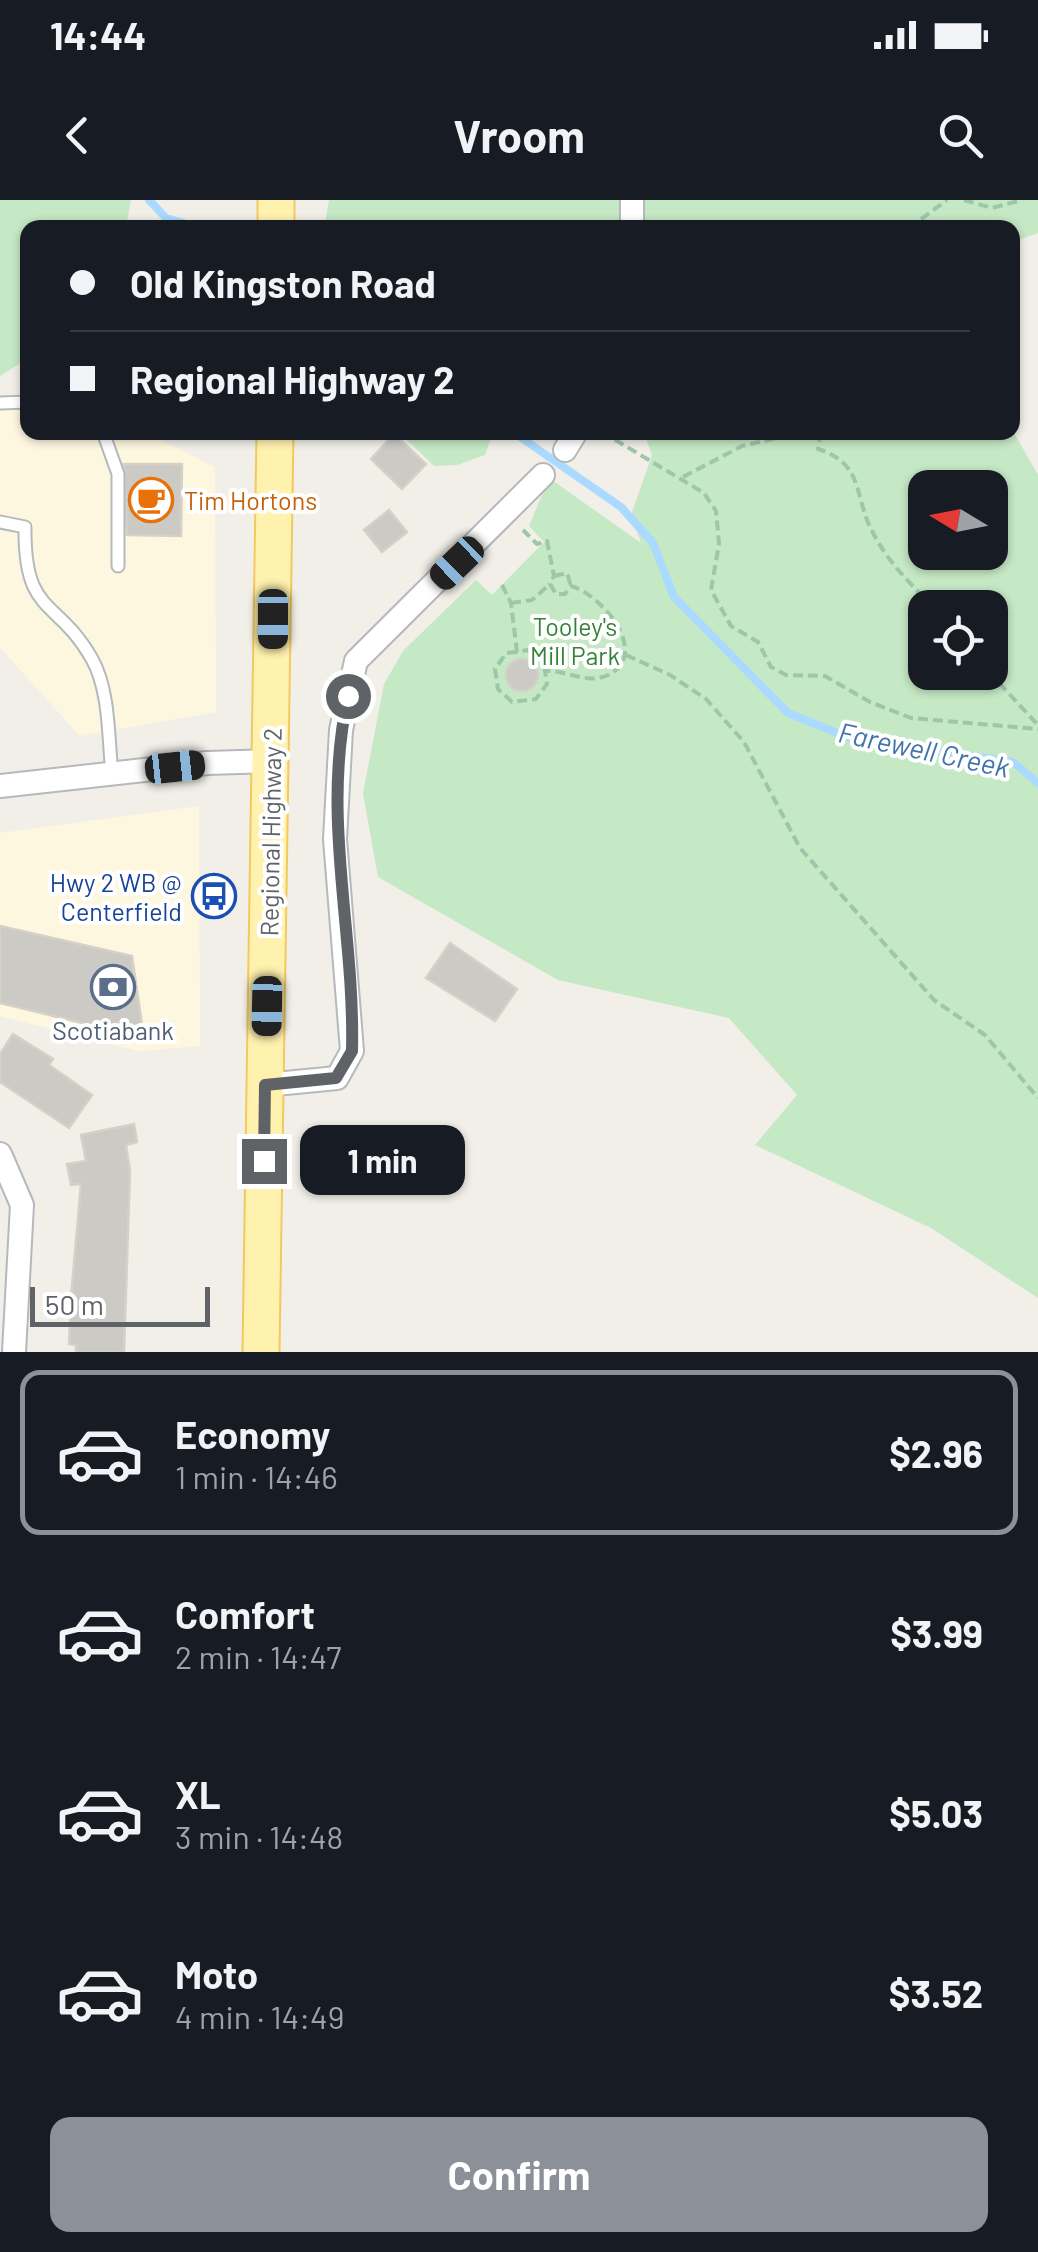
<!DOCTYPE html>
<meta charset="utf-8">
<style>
:root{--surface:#171b24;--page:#20242c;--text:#f1f3f6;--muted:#9ea1a6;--line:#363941;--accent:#8c9099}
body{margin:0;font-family:Barlow,sans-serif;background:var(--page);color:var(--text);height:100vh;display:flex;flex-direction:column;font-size:38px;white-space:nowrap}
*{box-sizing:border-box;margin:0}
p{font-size:32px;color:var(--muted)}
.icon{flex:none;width:55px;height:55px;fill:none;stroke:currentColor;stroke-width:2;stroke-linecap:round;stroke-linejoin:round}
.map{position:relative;height:1152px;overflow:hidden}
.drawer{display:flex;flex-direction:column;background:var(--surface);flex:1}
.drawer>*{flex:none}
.banner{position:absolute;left:20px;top:20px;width:1000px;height:220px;border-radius:20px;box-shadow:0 2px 8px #0004;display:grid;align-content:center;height:220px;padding:0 50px;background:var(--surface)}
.needle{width:65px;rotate:280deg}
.fabs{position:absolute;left:908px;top:270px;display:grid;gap:20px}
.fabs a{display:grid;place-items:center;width:100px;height:100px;border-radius:20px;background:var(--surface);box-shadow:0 2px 8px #0004;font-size:50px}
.scale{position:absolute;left:30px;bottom:25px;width:180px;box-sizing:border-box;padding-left:10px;border:5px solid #5f6368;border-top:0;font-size:28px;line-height:35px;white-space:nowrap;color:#5f6368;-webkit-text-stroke:8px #fff;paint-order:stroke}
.end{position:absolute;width:45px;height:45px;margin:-22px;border:12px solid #5f6368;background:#fff;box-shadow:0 0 0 5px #fff}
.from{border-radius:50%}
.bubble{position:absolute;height:70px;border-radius:20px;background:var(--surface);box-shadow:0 2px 8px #0004;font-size:32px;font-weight:700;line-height:70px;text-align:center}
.car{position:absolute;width:30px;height:60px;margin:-30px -15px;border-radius:12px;box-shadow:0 0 8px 2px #0007;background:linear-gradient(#222 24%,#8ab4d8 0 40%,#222 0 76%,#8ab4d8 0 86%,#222 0)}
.banner b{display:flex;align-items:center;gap:35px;height:95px;font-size:38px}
.banner b+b{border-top:2px solid var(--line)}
.banner i{width:25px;height:25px;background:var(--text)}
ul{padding:18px 0 0;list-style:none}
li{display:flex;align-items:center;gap:30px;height:165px;margin:0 20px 15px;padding:0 30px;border:5px solid transparent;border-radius:20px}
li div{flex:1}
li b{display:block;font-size:38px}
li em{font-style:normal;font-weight:700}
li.on{border-color:var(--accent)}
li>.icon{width:90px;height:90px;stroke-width:1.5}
.cta{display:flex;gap:20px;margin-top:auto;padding:20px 50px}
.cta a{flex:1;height:115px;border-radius:20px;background:var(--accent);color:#fff;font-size:40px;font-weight:700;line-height:115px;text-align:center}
.status{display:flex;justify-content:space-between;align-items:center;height:70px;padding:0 50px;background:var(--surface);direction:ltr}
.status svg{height:28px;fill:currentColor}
header{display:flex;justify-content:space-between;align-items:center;height:130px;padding:0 50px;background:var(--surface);font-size:45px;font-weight:700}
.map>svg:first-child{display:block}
</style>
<div class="status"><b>14:44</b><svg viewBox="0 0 49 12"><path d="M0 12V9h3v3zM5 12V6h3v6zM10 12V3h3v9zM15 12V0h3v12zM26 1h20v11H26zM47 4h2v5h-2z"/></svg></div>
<header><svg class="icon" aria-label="back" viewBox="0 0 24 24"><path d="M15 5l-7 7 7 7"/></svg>Vroom<svg class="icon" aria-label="search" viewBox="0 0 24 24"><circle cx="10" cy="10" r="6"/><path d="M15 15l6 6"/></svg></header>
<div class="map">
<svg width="1038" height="1152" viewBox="0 0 1038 1152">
<rect width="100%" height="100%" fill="#f1efe8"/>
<path fill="#fef7e0" d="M27,193L28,232L147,233L215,267L216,512L80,536L0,448V196Z
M199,606L200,846L138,851L0,816V633Z"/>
<path fill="#c5e8c5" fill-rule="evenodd" d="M0,0H131L126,27L28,28L27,159L0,176Z
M329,0H1038V33L1013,42L1012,28H324Z
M1013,231L1038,275V1098L931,1028L755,945L797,895L729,818L558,780L378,677L363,593L384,484L403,451L476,380L492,395L544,342L529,326L549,278L641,343L631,315L652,255L644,233ZM925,288H990V352H925ZM925,408H990V472H925Z
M400,233H493L485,255L457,265L434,266Z"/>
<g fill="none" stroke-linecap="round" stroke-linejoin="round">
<path stroke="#aadaff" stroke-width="8" d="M149,0L166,18L194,26
M513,232L621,307L653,343L674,397L788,513L850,538L1013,562L1038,583"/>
</g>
<path fill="#cccac5" stroke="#d6d1c6" stroke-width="2.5" d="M394,234L426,264L402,289L371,259Z
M124,264H182L181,336L127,335Z
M389,310L407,332L382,352L364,330Z
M506 475a16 16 0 1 1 32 0a16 16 0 1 1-32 0Z
M0,726L132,756L144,838L0,803Z
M450,743L517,789L495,821L426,778Z
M13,834L53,859L49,865L92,895L69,928L0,882V854Z
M134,924L137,942L126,945L130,971L124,1152H76V1145L69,1144L71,1098L81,984L71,985L67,964L86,961L81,935Z"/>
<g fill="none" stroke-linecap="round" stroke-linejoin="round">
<defs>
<path id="lane" d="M0,203L28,202
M103,232L118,274V366
M0,322L25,327C24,417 57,397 92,459C110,491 108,538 112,574"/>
<path id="street" d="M632,0V28
M565,250L576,232
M0,586L207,563L272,561
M265,885L337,878L352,851L335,639L341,530L356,461L543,275
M0,954L22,1005L14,1152"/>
<path id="primary" d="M276,28V0
M261,1152L275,232"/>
</defs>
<use href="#lane" stroke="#b5b8bc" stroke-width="15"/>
<use href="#street" stroke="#b5b8bc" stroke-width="26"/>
<use href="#primary" stroke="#f2c960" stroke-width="39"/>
<path stroke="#9cc7a9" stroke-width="4" stroke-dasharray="10 5" stroke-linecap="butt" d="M964,0L992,8L1022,0
M909,28L947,0
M602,232L704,293L716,311L719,344L711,390L731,426L758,442L771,467L786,475L825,476L870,502L911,518L1038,529
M821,232L818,249C864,264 854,295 871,329C886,360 910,384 935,408
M683,277L742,246L803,232
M554,376L567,373L571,386
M502,385L511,403L517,452L527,450L544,462L545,471C567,470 587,485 608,475C652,454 601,394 571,386L565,394H556L550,384L554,376L547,341L537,344L523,330
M511,403L532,400L550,384
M517,452L506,453L495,469L498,489L512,502L536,499L547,484L545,471
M626,455L670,475L706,499L744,542L800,648L934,800L985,835L1038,898
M989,472L1038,525"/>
<use href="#lane" stroke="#fff" stroke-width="11"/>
<use href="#street" stroke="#fff" stroke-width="22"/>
<use href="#primary" stroke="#fff2af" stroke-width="35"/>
</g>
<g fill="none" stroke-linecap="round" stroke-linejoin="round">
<path stroke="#5f6368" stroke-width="12" d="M264,961L265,885L336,878L352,851C355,729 321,620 348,496"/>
</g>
<defs>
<symbol id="cafe-ring" viewBox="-11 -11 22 22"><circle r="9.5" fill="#fff" stroke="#e8710a" stroke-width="1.5"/><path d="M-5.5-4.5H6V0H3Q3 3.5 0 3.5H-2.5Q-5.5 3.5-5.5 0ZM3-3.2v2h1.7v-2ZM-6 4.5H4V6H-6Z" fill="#e8710a"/></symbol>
<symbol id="bus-ring" viewBox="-11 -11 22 22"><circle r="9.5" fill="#fff" stroke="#1a4fb4" stroke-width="1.5"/><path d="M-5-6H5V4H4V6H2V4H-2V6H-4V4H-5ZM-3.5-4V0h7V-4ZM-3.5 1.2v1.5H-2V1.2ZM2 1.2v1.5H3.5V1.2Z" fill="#1a4fb4"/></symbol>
<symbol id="bank-ring" viewBox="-11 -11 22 22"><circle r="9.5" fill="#fff" stroke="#5c6f8a" stroke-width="1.5"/><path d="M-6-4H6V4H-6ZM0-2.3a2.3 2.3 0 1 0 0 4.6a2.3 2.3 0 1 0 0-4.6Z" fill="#5c6f8a"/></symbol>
</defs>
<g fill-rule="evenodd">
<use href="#cafe-ring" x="126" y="275" width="50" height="50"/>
<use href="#bus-ring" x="189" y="671" width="50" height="50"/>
<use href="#bank-ring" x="88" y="762" width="50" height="50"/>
</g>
<g text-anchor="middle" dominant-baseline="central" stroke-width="8" stroke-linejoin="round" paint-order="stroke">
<g font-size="25" fill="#c56008" stroke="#fff" text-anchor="start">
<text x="184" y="300">Tim Hortons</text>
</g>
<g font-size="25" fill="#348238" stroke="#fff">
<text x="575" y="426">Tooley's<tspan x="575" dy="29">Mill Park</tspan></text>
</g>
<g font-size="25" fill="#5f6368" stroke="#fff">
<text transform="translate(270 632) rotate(-89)">Regional Highway 2</text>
</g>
<g font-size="25" fill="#164399" stroke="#fff" text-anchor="end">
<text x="182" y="682">Hwy 2 WB @<tspan x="182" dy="29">Centerfield</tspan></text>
</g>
<g font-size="25" fill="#4e5e75" stroke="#fff">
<text x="113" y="830">Scotiabank</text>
</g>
<g font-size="28" font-style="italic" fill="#4174aa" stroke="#fff">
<text transform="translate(924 549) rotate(12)">Farewell Creek</text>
</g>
</g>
</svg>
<div class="fabs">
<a><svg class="needle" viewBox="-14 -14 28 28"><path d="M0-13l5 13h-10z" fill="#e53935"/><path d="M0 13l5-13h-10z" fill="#9ea1a6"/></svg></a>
<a><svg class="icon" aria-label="locate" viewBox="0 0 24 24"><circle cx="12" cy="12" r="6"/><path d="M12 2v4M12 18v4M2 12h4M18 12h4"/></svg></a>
</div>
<div class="scale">50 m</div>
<i class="end from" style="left:348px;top:496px"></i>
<i class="end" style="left:264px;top:961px"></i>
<div class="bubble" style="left:300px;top:925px;width:165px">1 min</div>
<i class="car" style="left:457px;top:363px;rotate:226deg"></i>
<i class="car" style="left:273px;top:419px;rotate:180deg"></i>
<i class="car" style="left:175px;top:567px;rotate:84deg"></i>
<i class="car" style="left:267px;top:806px;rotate:181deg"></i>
<div class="banner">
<b><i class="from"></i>Old Kingston Road</b>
<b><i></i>Regional Highway 2</b>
</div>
</div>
<section class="drawer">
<ul>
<li class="on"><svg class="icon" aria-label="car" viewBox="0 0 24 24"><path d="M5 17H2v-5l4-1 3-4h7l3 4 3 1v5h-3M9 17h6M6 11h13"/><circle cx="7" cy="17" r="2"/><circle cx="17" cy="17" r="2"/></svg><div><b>Economy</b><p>1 min · 14:46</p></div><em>$2.96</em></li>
<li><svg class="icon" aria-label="car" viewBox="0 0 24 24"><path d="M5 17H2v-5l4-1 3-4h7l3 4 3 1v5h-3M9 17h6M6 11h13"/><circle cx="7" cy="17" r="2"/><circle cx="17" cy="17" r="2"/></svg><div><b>Comfort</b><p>2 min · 14:47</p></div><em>$3.99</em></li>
<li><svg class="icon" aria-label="car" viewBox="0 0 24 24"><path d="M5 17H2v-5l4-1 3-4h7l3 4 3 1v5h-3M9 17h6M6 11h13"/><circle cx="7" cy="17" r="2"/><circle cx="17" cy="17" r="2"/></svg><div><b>XL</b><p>3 min · 14:48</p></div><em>$5.03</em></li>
<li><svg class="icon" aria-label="car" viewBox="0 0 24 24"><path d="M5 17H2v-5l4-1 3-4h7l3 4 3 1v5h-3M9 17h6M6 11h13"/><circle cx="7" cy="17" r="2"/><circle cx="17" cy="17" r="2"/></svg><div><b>Moto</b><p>4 min · 14:49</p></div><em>$3.52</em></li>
</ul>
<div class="cta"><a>Confirm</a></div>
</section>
